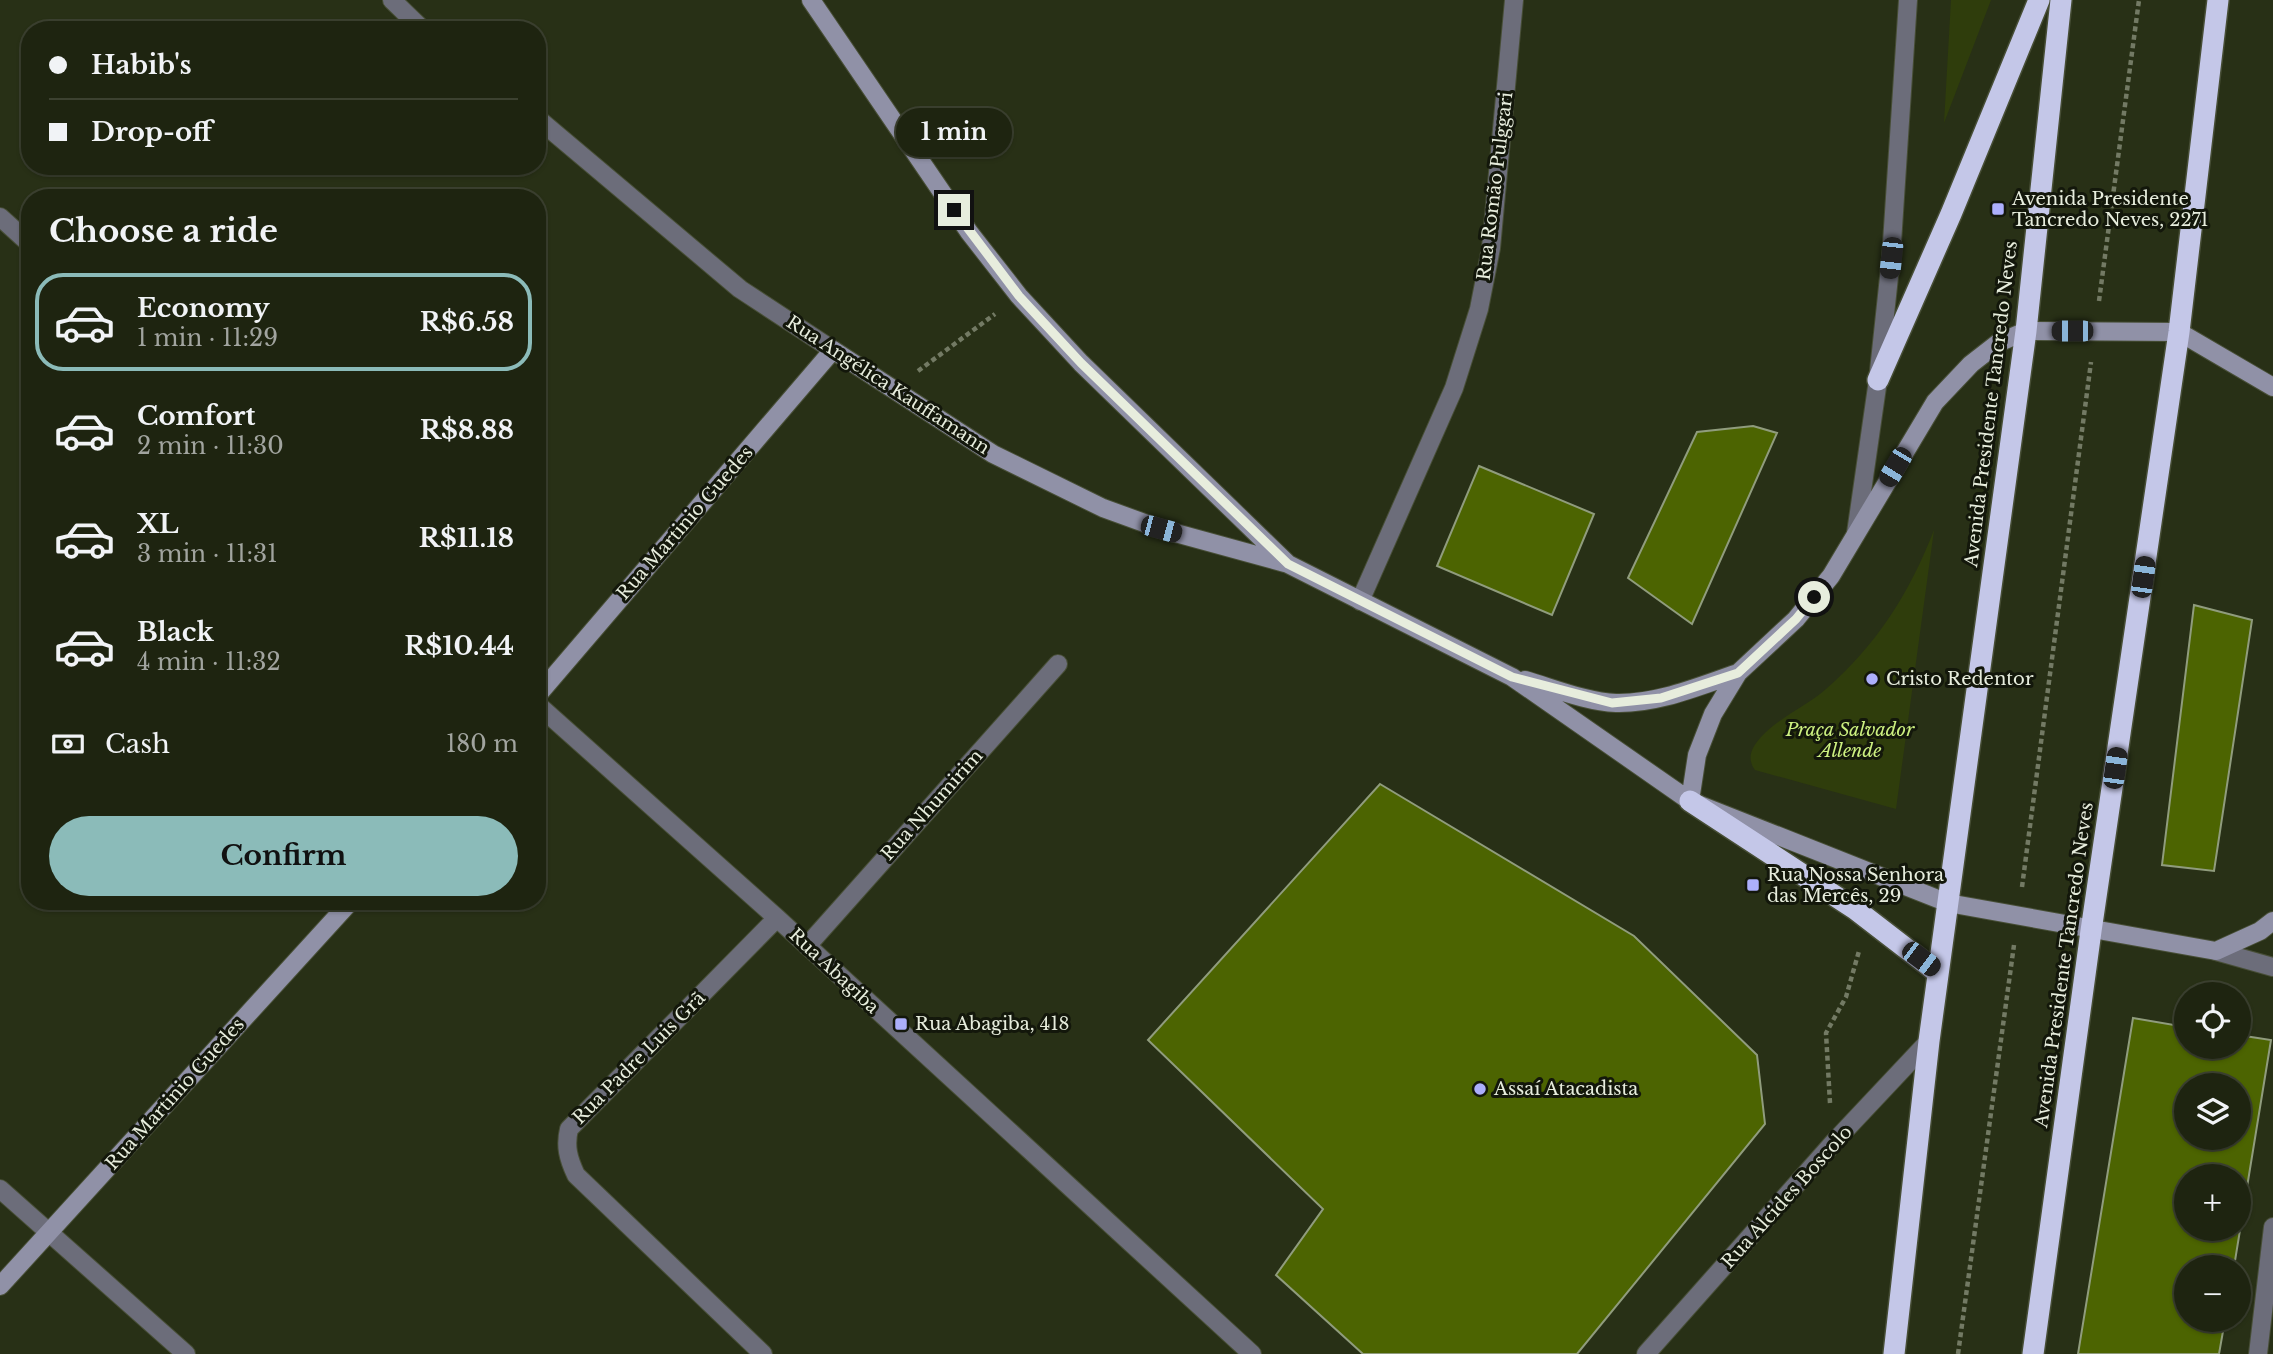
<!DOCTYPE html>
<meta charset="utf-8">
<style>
:root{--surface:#1e2410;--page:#262c19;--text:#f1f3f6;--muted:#a1a49f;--line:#3c4130;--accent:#8bbbb9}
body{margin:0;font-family:"Libre Baskerville",serif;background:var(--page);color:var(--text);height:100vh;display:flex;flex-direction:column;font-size:26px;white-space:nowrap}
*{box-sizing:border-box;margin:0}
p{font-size:23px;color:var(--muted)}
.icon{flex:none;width:38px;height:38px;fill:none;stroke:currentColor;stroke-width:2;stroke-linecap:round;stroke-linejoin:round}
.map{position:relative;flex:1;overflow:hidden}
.details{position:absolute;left:21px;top:189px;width:525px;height:721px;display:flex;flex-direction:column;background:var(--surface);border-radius:28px;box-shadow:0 2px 5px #0004,0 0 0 2px var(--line)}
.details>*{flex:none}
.top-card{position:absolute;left:21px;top:21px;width:525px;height:154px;border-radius:28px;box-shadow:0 2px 5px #0004,0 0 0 2px var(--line);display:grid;align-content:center;height:154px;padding:0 28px;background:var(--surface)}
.fabs{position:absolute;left:2174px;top:982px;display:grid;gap:14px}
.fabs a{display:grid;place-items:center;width:77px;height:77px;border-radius:50%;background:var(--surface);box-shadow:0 2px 5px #0004,0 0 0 2px var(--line);font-size:35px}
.end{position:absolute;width:32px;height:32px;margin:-16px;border:9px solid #e7eddd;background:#111;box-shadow:0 0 0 4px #111}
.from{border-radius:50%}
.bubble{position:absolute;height:49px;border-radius:24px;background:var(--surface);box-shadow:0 2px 5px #0004,0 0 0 2px var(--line);font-size:23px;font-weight:800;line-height:49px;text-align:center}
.car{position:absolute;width:21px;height:42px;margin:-21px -10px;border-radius:9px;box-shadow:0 0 5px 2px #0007;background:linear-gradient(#222 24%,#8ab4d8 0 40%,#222 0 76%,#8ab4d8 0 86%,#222 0)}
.top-card b{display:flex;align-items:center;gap:24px;height:66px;font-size:26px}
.top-card b+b{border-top:2px solid var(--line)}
.top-card i{width:18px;height:18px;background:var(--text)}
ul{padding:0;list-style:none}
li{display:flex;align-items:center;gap:21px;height:98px;margin:0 14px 10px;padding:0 14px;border:4px solid transparent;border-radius:28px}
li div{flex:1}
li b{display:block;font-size:26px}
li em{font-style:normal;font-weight:800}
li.selected{border-color:var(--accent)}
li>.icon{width:63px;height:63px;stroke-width:1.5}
h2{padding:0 28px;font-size:32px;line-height:84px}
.pay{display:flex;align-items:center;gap:18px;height:77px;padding:0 28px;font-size:26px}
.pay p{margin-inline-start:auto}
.button{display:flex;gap:14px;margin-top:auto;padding:14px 28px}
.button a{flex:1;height:80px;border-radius:42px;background:var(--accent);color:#111;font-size:28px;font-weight:800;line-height:80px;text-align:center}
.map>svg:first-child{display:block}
</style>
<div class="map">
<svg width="2273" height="1354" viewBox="0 0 2273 1354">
<rect width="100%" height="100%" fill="#283016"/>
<path fill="#2f3d0c" d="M1951,0H1991L1944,123Z
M1934,530L1896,809L1755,770C1746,758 1752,747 1761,737C1778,718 1807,706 1826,689C1877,645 1910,592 1934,530Z"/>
<path fill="#4c6401" stroke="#909c7d" stroke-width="2" fill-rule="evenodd" d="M1753,426L1777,433L1692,624L1628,578L1697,432Z
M1479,466L1594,514L1552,615L1437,566Z
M2194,605L2252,620L2214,871L2162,865Z
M1380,784L1634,936L1757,1055L1765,1124L1577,1354H1363L1276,1275L1323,1209L1148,1040Z
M2133,1018L2186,1027V1046H2238V1035L2271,1040L2234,1267H2186V1320H2225L2219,1354H2078ZM2186,1085H2238V1138H2186ZM2186,1176H2238V1228H2186Z"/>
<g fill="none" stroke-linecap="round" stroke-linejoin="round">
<defs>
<path id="street" d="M392,0L423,30
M537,118L740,289L833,350
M0,217L30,244
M1856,533L1878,380L1891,258L1908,0
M1360,601L1454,388L1479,309L1491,248L1514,0
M537,704L777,918L1252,1354
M807,946L1058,664
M2216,951L2273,967
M0,1189L186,1354
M763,1354L576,1175C568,1158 565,1146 569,1129L777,918
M1646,1354L1834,1142L1929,1041
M2258,1354L2273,1227"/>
<path id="secondary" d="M811,0L969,232L1019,296L1081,363L1288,564L1512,677L1690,801L1948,903L2216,951L2260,931L2273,921
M1525,680C1553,688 1587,702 1616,703C1658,704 1699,686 1738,673
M537,696L833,350L993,454L1103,508L1161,529L1285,563
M1690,801L1697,755L1713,714L1738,673L1796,619L1831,576L1935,402L1971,364L1998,343L2026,331L2179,332L2273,387
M0,1286L351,901"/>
<path id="highway" d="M1878,380L1951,214L2039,0
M1690,801L1855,909L1938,973
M1894,1354L1929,1041L2026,331L2061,0
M2033,1354L2091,931L2179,332L2218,0"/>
</defs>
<use href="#street" stroke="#474e36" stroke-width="20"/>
<use href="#secondary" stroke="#474e36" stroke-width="20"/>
<use href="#highway" stroke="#474e36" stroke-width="24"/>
<path stroke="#737a64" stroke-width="4.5" stroke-dasharray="5 3.5" stroke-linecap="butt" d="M2099,301L2139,0
M918,371L995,314
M2022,887L2091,362
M1830,1103L1826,1033L1846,997L1859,951
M1958,1354L2014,945"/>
<use href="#street" stroke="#6c6d7a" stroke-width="18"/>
<use href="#secondary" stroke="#9091a7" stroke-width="18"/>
<use href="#highway" stroke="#c4c7e8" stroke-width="21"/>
</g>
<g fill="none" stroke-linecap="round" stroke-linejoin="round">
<path stroke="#e7eddd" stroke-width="9" d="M954,210L1019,296L1081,363L1288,564L1512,677L1612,703L1661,698L1738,673L1796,619L1814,597"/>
</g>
<g fill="#acaffb" stroke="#13170b" stroke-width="2.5">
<rect x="1991" y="202" width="14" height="14" rx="3.5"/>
<circle cx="1872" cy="679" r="7"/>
<rect x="1746" y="878" width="14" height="14" rx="3.5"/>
<rect x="894" y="1017" width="14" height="14" rx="3.5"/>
<circle cx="1480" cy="1089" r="7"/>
</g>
<g text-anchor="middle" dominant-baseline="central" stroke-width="6" stroke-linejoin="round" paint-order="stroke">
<g font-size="18" fill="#e7eddd" stroke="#13170b">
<text transform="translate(1495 186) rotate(-83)">Rua Romão Pulggari</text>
<text transform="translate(888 385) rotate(33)">Rua Angélica Kauffamann</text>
<text transform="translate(1991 404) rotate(-83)">Avenida Presidente Tancredo Neves</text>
<text transform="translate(685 523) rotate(-49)">Rua Martinio Guedes</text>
<text transform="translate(932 805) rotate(-48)">Rua Nhumirim</text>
<text transform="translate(2064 965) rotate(-82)">Avenida Presidente Tancredo Neves</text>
<text transform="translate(834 971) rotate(43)">Rua Abagiba</text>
<text transform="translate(639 1058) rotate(-45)">Rua Padre Luis Grã</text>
<text transform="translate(175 1094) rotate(-48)">Rua Martinio Guedes</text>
<text transform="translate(1787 1197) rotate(-48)">Rua Alcides Boscolo</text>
</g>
<g font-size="18" fill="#e7eddd" stroke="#13170b" text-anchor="start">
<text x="2012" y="199">Avenida Presidente<tspan x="2012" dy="21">Tancredo Neves, 2271</tspan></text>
<text x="1886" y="679">Cristo Redentor</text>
<text x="1767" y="875">Rua Nossa Senhora<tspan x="1767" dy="21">das Mercês, 29</tspan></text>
<text x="915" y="1024">Rua Abagiba, 418</text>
<text x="1494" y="1089">Assaí Atacadista</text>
</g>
<g font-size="18" font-style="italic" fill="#cdf181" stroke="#13170b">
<text x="1850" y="730">Praça Salvador<tspan x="1850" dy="21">Allende</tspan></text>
</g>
</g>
</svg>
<div class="fabs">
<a><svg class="icon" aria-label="locate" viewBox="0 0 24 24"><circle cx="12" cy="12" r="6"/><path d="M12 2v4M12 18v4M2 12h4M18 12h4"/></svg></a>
<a><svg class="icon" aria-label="layers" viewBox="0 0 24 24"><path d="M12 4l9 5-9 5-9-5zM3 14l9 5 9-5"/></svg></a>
<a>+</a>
<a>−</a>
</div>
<i class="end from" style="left:1814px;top:597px"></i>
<i class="end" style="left:954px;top:210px"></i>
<div class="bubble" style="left:896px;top:108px;width:116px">1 min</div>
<i class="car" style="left:1891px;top:258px;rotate:186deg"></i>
<i class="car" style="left:2072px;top:331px;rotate:270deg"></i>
<i class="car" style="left:1895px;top:467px;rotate:211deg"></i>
<i class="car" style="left:1161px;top:529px;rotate:105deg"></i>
<i class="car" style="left:2143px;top:577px;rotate:8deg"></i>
<i class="car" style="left:2115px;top:768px;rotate:8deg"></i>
<i class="car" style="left:1921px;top:959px;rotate:127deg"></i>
<div class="top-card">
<b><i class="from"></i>Habib's</b>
<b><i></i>Drop-off</b>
</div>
<section class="details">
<h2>Choose a ride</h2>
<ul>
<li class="selected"><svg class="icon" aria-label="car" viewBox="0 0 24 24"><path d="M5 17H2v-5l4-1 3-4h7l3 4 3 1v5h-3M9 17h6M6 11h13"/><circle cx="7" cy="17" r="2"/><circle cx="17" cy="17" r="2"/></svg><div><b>Economy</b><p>1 min · 11:29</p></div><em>R$6.58</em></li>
<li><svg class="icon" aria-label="car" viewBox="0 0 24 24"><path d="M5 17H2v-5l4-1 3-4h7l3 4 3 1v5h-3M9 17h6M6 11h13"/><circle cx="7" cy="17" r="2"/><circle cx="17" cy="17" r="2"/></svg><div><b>Comfort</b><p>2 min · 11:30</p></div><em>R$8.88</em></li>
<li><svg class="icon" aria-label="car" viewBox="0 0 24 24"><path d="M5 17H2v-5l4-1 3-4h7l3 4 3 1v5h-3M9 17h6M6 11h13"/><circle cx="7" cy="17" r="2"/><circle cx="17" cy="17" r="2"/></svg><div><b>XL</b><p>3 min · 11:31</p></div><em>R$11.18</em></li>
<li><svg class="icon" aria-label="car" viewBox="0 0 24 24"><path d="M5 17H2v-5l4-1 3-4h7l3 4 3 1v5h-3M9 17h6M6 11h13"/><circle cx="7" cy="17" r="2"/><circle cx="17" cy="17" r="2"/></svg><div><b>Black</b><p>4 min · 11:32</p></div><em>R$10.44</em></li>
</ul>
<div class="pay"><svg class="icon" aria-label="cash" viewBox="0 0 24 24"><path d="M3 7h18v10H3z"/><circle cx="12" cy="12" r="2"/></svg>Cash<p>180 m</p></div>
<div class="button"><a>Confirm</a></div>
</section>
</div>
